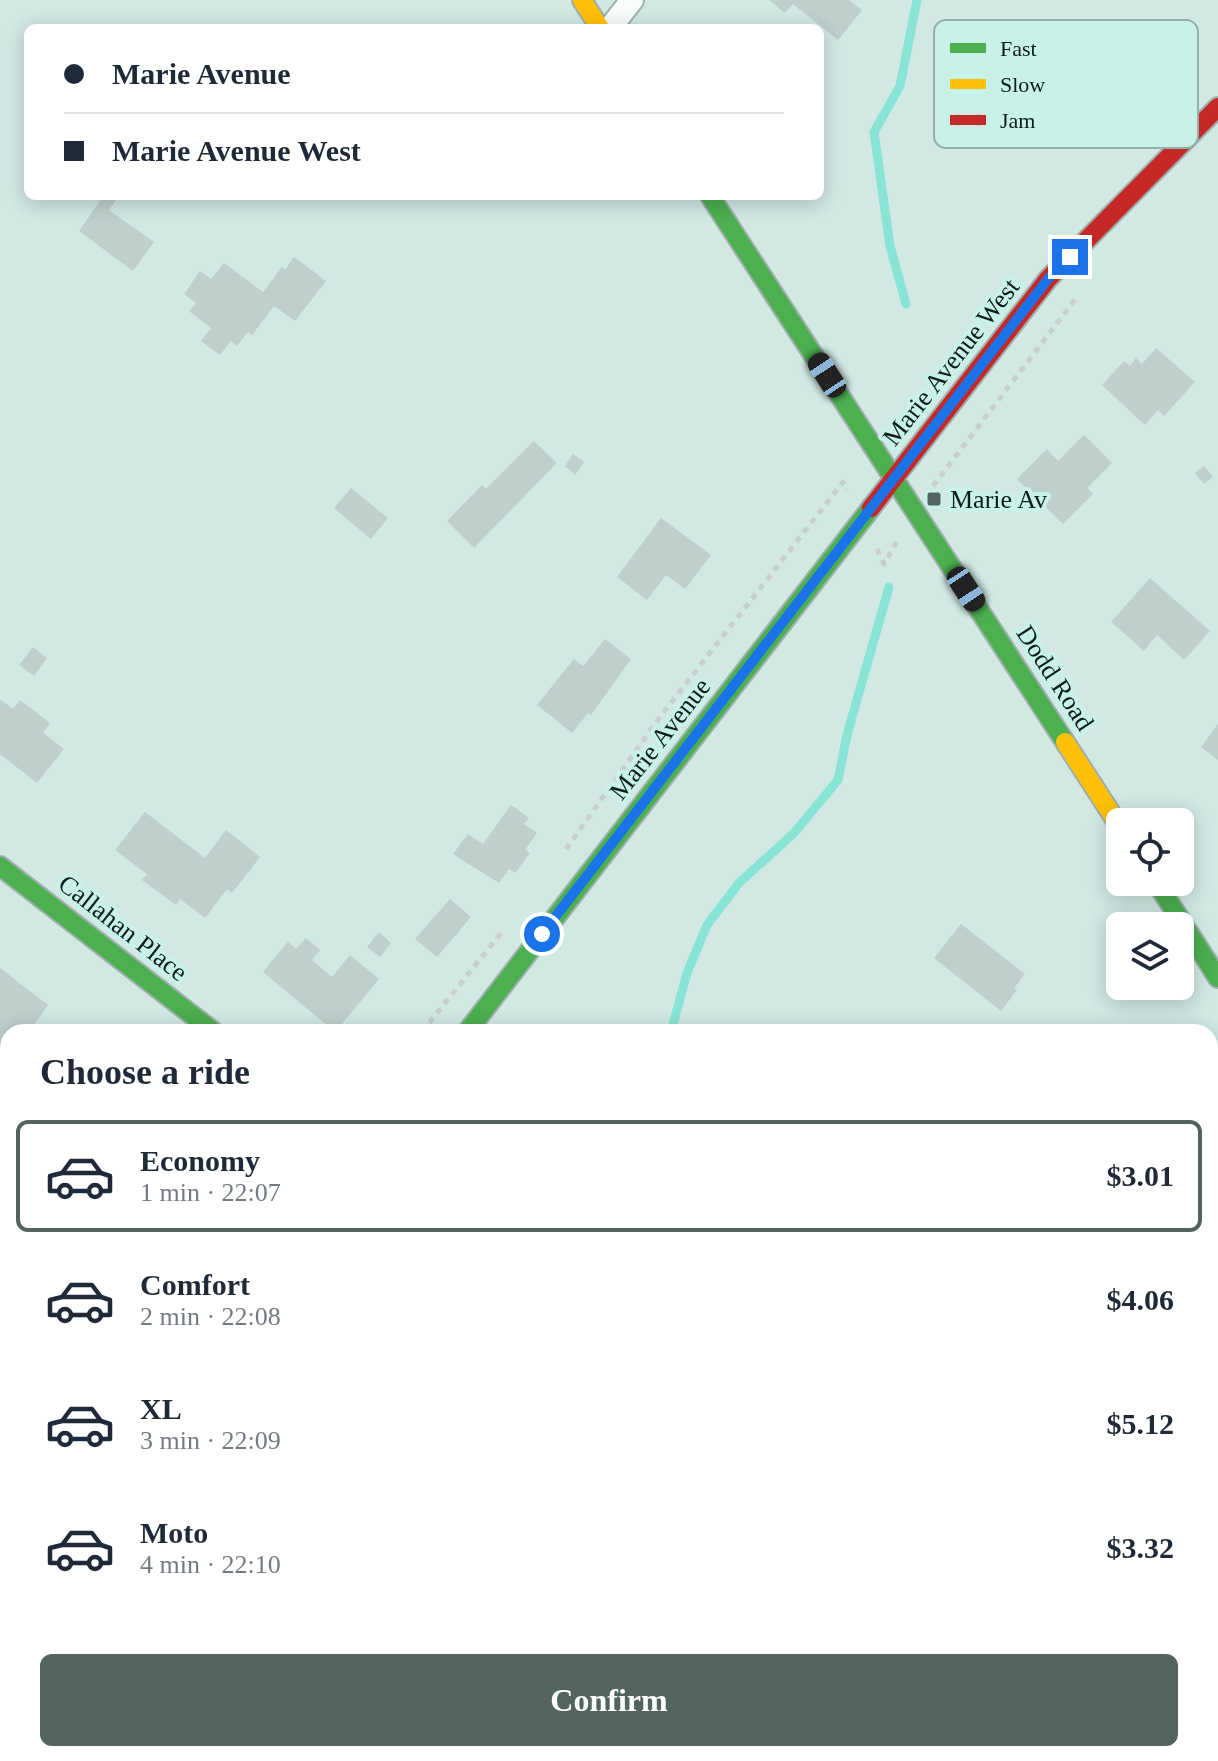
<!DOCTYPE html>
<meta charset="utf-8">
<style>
:root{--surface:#fff;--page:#f2f2f3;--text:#1f2937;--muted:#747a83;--line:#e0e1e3;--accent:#526460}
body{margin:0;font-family:Georgia,serif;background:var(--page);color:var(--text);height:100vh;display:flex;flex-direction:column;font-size:30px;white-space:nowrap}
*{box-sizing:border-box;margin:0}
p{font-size:26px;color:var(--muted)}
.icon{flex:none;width:44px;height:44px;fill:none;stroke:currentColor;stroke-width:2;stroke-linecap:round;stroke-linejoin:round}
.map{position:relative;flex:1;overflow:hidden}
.details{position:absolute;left:0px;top:1024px;width:1218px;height:738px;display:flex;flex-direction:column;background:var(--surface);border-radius:24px 24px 0 0;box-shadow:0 4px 20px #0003}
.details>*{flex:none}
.hud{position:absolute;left:24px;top:24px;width:800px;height:176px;border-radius:12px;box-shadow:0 4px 20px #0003;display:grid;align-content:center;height:176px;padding:0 40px;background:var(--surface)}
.fabs{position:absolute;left:1106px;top:808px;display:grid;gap:16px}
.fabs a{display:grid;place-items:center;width:88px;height:88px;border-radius:12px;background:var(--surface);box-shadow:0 4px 20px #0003;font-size:40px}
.end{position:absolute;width:36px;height:36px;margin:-18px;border:10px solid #1a73e8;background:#fff;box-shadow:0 0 0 4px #fff}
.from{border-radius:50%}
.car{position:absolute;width:24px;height:48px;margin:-24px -12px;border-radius:10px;box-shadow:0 0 6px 2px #0007;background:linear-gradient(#222 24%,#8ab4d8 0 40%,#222 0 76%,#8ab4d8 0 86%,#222 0)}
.hud b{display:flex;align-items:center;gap:28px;height:76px;font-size:30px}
.hud b+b{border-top:2px solid var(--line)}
.hud i{width:20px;height:20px;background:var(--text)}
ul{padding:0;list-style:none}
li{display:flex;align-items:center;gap:24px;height:112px;margin:0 16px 12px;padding:0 24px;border:4px solid transparent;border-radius:12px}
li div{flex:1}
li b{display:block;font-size:30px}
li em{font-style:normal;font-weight:700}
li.active{border-color:var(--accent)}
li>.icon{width:72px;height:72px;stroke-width:1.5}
h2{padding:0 40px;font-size:36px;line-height:96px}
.primary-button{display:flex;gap:16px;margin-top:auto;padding:16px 40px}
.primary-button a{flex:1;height:92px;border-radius:12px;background:var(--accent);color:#fff;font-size:32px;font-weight:700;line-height:92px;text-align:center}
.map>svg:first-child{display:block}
</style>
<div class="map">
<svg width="1218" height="1761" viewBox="0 0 1218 1761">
<rect width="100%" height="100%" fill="#d1e8e3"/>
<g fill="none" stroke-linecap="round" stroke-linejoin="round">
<path stroke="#88e4d4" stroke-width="9" d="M906,304L890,246L874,132L900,86L917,0
M671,1032L687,973L707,925L739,883L794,833L838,780L847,735L889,587
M571,1761V1754"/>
</g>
<path fill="#becfcc" d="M769,0H849L862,10L838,40L793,4L785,13Z
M92,196H119L109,210L154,242L133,271L79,231L100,201Z
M294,257L326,281L295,321L274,306L252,335L248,332L237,346L231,341L220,355L201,341L211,328L189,311L196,303L184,294L200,271L211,279L224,263L263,292L282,267L285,270Z
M1156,348L1195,382L1164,416L1158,410L1145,425L1102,385L1124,361L1130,366L1136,358L1142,364Z
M1084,435L1112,463L1087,488L1093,494L1063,524L1017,479L1047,449L1058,461Z
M534,441L557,463L474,548L447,521L482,485L486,489Z
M573,454L584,462L575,475L565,466Z
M1204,466L1213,477L1204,484L1195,473Z
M351,488L388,518L371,539L334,508Z
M661,518L711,555L685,589L666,575L647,600L617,577Z
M1150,578L1210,631L1184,660L1157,635L1144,651L1111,622Z
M605,639L631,659L591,715L588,713L572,733L537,705L574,659L583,666Z
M33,647L47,658L34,676L19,665Z
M0,699L13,709L20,700L50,723L43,733L64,749L37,783L0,754Z
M1218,724V760L1201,747Z
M511,805L529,818L524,824L537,833L525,850L530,853L515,873L509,869L499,883L453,854L468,834L483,844Z
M145,812L205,858L226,830L260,857L232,893L227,889L205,918L180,899L176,905L142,880L147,874L115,850Z
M450,899L471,917L437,957L415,939Z
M961,924L1025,974L1014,988L1017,990L1001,1011L934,958Z
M379,932L391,943L380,957L367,947Z
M306,938L320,950L312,960L332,977L350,955L379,979L335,1032L263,972L288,942L296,949Z
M0,968L48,1005L29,1032H8L7,1064L0,1059Z
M1210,1201L1218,1207V1245L1210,1256Z
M8,1348V1410L0,1404V1358Z"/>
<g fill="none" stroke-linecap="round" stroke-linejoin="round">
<defs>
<path id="lane" d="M1210,1081L1218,1071"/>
<path id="street" d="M610,28L632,0"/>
<path id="fast" d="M710,196L1065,742
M0,866L214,1032
M1156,882L1218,978
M467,1032L871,508
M0,1634L8,1623"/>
<path id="slow" d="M582,0L600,28
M1065,742L1120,827"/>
<path id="jam" d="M871,508L1048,279L1218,107"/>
</defs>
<use href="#lane" stroke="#9eafac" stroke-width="15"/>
<use href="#street" stroke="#9eafac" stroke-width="26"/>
<use href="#fast" stroke="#9eafac" stroke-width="22"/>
<use href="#slow" stroke="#9eafac" stroke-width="22"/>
<use href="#jam" stroke="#9eafac" stroke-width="22"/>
<path stroke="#c8cecd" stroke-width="5" stroke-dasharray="6 6" stroke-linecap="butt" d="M933,486L1077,297
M877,549L884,564L899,538
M566,849L660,717L843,482L847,490
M422,1032L501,933
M0,1577L8,1567"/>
<use href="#lane" stroke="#f8fcfb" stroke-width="11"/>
<use href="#street" stroke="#f8fcfb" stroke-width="22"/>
<use href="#fast" stroke="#4caf50" stroke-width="18"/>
<use href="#slow" stroke="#ffc107" stroke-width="18"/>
<use href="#jam" stroke="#c62828" stroke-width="18"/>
</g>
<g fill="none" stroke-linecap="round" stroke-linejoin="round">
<path stroke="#1a73e8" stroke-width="10" d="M542,934L1010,328L1048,279L1070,257"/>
</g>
<rect fill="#526460" stroke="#c8f1e8" stroke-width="3" x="926" y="491" width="16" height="16" rx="4"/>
<g text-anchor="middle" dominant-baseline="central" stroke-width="8" stroke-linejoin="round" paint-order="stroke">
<g font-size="26" fill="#0d1d1a" stroke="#c8f1e8">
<text transform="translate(951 362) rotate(-52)">Marie Avenue West</text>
<text transform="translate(1055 678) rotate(57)">Dodd Road</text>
<text transform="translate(660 739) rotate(-52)">Marie Avenue</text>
<text transform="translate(123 928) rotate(38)">Callahan Place</text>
</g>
<g font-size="26" fill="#0d1d1a" stroke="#c8f1e8" text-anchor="start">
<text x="950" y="499">Marie Av</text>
</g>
</g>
<rect x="934" y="20" width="264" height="128" rx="12" fill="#c8f1e8" stroke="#90b1aa" stroke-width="2"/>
<rect x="950" y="43" width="36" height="10" fill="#4caf50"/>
<rect x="950" y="79" width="36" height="10" fill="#ffc107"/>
<rect x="950" y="115" width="36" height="10" fill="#c62828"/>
<g font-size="22" fill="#0d1d1a">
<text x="1000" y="56">Fast</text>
<text x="1000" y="92">Slow</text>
<text x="1000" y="128">Jam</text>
</g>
</svg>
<div class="fabs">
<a><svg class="icon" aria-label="locate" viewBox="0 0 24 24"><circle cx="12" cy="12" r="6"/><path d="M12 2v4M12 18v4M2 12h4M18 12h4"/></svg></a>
<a><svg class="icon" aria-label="layers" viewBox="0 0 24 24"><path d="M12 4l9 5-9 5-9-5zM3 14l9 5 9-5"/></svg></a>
</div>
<i class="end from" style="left:542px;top:934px"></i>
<i class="end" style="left:1070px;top:257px"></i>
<i class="car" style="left:827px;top:375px;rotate:327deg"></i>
<i class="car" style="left:966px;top:589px;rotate:147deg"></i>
<div class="hud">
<b><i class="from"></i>Marie Avenue</b>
<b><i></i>Marie Avenue West</b>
</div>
<section class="details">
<h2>Choose a ride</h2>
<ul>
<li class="active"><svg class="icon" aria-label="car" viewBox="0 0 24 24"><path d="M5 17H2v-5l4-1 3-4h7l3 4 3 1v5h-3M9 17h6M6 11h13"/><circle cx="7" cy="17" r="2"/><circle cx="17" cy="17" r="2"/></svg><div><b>Economy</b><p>1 min · 22:07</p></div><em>$3.01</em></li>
<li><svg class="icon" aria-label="car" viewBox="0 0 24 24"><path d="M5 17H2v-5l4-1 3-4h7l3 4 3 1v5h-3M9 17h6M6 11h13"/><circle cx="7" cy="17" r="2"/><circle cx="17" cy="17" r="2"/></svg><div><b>Comfort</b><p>2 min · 22:08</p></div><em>$4.06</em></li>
<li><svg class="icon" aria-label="car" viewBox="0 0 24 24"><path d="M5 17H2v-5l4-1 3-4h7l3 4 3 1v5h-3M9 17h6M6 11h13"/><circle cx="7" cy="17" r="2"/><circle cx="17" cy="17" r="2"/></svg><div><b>XL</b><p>3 min · 22:09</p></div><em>$5.12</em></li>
<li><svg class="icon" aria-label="car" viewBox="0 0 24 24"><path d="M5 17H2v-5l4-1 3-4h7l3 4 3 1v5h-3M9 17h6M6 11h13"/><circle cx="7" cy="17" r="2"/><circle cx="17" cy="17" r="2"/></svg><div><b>Moto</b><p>4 min · 22:10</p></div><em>$3.32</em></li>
</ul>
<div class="primary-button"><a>Confirm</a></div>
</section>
</div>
